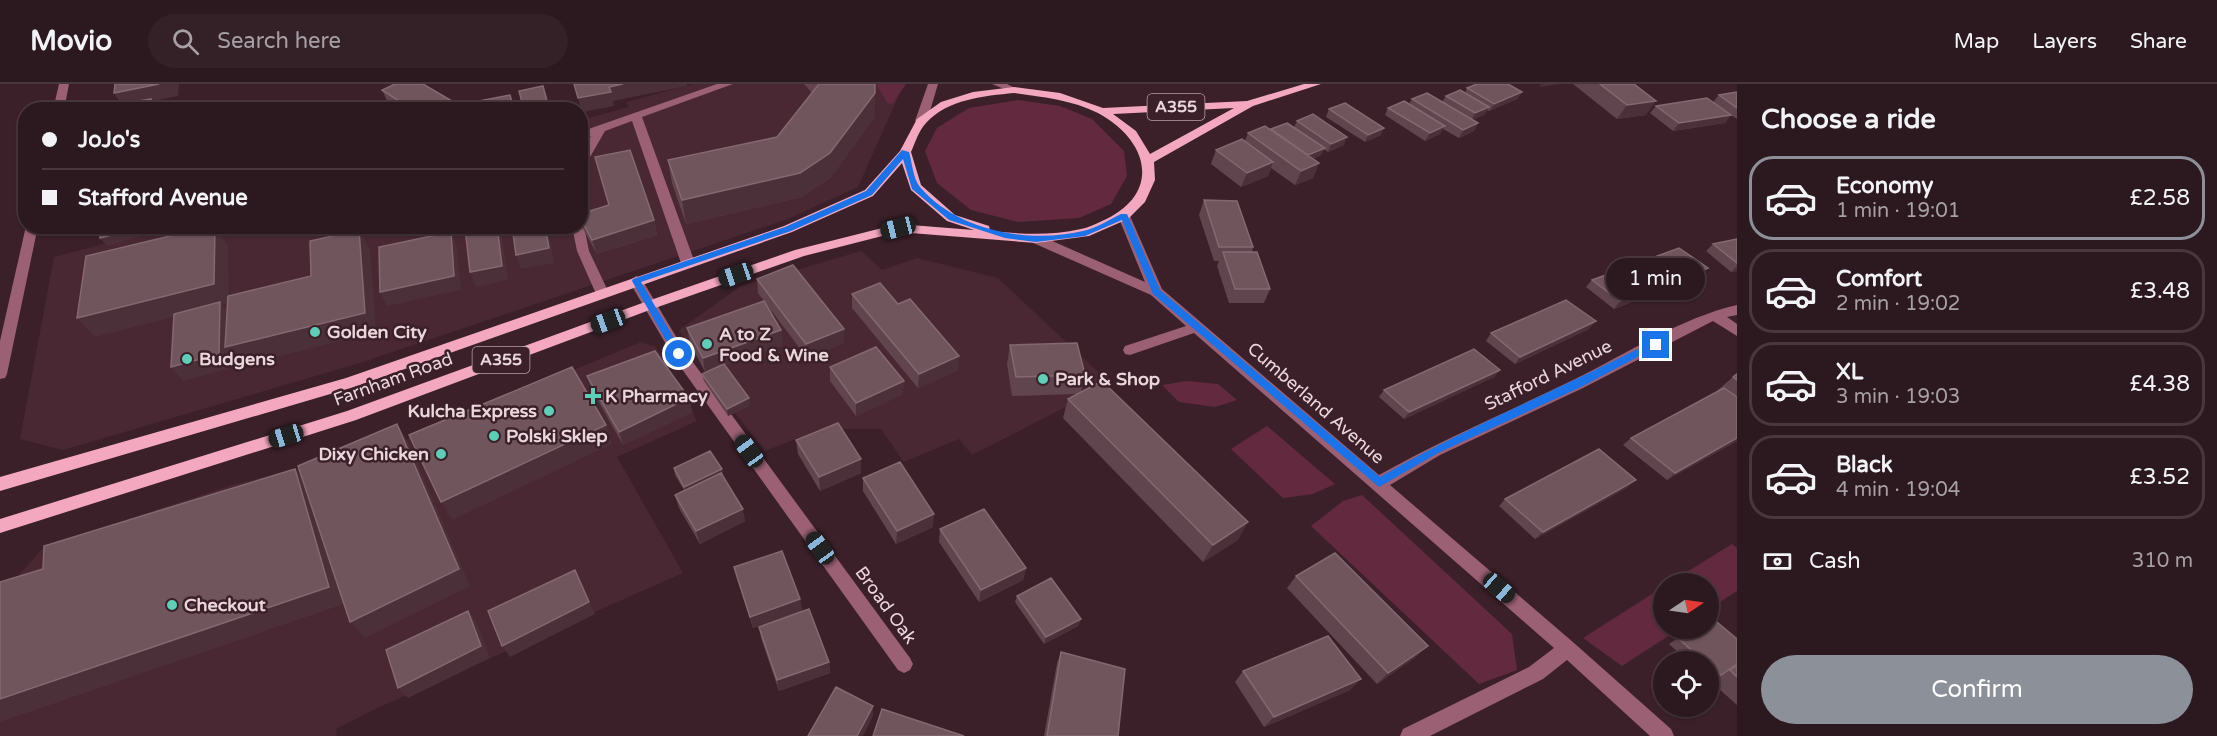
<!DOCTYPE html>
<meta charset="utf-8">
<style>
:root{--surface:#2c181f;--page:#342128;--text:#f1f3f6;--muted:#a6a0a4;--line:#48373d;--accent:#8c9099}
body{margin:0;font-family:"Varela Round",sans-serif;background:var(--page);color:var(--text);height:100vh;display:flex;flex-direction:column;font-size:22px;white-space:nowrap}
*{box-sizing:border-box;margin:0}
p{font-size:20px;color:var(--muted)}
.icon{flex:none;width:33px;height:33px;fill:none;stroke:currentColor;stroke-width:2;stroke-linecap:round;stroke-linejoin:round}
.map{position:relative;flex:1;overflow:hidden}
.details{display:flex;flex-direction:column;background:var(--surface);width:480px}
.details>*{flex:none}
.hud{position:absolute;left:18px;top:18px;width:570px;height:132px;border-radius:24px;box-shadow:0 2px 4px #0004,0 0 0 2px var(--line);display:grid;align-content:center;height:132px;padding:0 24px;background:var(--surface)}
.needle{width:39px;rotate:77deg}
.fabs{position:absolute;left:1653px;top:489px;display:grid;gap:12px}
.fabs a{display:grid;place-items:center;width:66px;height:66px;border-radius:50%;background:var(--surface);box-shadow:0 2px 4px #0004,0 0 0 2px var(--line);font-size:30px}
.end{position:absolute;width:27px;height:27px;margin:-14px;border:8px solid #1a73e8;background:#fff;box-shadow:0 0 0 3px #fff}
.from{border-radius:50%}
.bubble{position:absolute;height:42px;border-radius:21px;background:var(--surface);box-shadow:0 2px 4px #0004,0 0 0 2px var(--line);font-size:20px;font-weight:600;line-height:42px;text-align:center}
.car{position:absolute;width:18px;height:36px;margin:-18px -9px;border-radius:8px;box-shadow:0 0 4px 2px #0007;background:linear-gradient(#222 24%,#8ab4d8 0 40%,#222 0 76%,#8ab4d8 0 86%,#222 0)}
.hud b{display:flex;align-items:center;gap:21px;height:57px;font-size:22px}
.hud b+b{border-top:2px solid var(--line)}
.hud i{width:15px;height:15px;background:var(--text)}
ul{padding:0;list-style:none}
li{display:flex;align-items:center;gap:18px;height:84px;margin:0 12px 9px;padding:0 12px;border:3px solid var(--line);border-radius:24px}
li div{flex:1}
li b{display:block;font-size:22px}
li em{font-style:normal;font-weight:600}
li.current{border-color:var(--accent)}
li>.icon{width:54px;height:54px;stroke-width:1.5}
h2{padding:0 24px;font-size:27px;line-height:72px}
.pay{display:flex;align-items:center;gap:15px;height:66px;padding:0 24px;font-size:22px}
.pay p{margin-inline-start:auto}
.cta{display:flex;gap:12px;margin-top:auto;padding:12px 24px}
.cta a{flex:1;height:69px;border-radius:36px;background:var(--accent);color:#fff;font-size:24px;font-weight:600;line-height:69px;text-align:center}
header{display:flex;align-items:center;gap:36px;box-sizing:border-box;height:84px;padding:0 30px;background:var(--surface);border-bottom:2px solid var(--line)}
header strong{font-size:28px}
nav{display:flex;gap:33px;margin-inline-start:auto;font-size:21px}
.search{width:420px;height:54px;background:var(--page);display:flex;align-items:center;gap:15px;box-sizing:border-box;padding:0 21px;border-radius:33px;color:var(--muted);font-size:22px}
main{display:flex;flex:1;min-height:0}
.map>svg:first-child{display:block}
</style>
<header>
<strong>Movio</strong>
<div class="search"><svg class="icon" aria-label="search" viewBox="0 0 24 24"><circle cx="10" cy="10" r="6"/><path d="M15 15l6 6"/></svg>Search here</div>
<nav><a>Map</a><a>Layers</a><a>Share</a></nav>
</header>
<main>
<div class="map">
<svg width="1737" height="652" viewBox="0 0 1737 652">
<rect width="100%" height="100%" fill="#3b2029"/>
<path fill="#492833" d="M694,0H904L858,103L788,135L360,279L63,366L20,355L54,173L169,143L580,142L581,36L629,23L626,18Z
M861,167L882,186L917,174L998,194L1111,300L972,371L959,355L904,378L881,345H821L765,367L715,303L679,246L741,202Z
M641,258L656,263L697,337L617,373L683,489L375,625L336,645L337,652H0V512L44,463L232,401L388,363Z"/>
<path fill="#63293f" d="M876,0H906L893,19L888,20Z
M1018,16L1060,22L1092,35L1124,67L1127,92L1111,120L1079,134L1018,138L971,126L937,99L925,67L937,44L969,24Z
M1187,297L1218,300L1237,316L1215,323L1179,318L1162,301Z
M1267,342L1335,400L1313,410L1283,414L1231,365Z
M1362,411L1512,550L1517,586L1479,600L1311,442L1343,417Z
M1732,460L1737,464V507L1709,525L1708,500L1669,499Z
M1663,503L1664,544L1679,545L1622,582L1583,554Z"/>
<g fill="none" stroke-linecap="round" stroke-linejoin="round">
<path fill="#9c6074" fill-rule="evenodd" d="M59,0H69L64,26H53Z
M717,0H733L642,33L695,179L688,183L681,179L632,37L605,47L586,80L580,83V69L591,52L580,55V48Z
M928,0H938L927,37L921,40L915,37Z
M992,0H1007L1019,6L1014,9Z
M1124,128L1130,132L1162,205L1379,391C1443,355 1510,327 1575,295C1626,270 1683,233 1737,221V231L1727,233L1737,240V252L1713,237L1583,304L1440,371L1390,401L1574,559L1671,645L1674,652H1650L1567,576L1543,595L1430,652H1400L1403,645L1529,583L1554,564L1194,249L1130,271L1125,270L1123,266L1125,262L1186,242L1151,211L1031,158L1030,155L1031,152H1041L1145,198L1118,132Z
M580,139L584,142L589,167L609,209L607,212H597L577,167L572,142H580Z
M26,142H38L7,290L5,294L0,295V257Z
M636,192L641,194L684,266L910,574L913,580L910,586L904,589L898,586L674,274L629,197Z"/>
<path fill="#f3a8c0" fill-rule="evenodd" d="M1304,0H1321L1253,22L1154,78L1155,96L1145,118L1128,135L1089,152L1036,159L898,148L804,172L655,224L356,336L0,449V435L347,327L645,218L795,166L898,140L974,146L947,137L911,106L902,79L873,112L792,148L354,303L0,407V393L346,294L784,142L865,106L900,67L917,35L941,18L973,8L1014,3L1060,9L1103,24L1247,17ZM1014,9C1042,13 1072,16 1098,29C1150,57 1162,111 1102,137C1095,140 1088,144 1081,145C1050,152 1021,150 990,147L989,142L955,131L921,101L911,68C915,59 919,46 926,39C948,15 984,12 1014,9ZM1234,24L1150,70L1136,47L1113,30Z"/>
</g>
<path fill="#61454e" d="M804,0H875V32L831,93L801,113L686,140L672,99L668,76L777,53L812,9Z
M1573,0H1634L1646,31L1617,35Z
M1467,4L1522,8L1517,15L1489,27L1487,26L1485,30L1472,36L1478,39L1474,47L1459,54L1443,45L1440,50L1425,57L1385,31L1388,24L1409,20L1412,15L1442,18L1446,12L1465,9Z
M382,6L452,17L455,26H396L389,21Z
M1737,8V35L1731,31L1725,39L1673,47L1650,29L1656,22L1713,18L1719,11Z
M1329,25L1381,51L1365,58L1326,33Z
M1297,37L1344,61L1328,68L1324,65L1321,71L1313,75L1319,79L1313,94L1295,101L1271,84L1268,92L1241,103L1211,80L1216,66L1245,57L1248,49L1294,43Z
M1204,116L1253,163L1252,168L1270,205L1264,219H1229L1217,182L1219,177H1214L1199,131Z
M580,130L654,136L657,151L597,170L583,145L580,135Z
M1737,155V187L1731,188L1706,167L1713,160Z
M1701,191L1614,225L1586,203L1592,196Z
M757,195L844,245V259L807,274L758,209Z
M852,210L958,286L918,304L852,224Z
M687,244L783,261L725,281L750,321L728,332L704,297L702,290L705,288L690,258Z
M1589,245L1515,280L1486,257L1491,249Z
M1010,261L1085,291L1081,308L1238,456L1203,478L1063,334L1068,315L1077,310L1012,312L1007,280Z
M830,283L903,310L856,332L830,297Z
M1500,286L1494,293L1404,335L1379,313L1384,306Z
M1737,290V357L1667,396L1623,361L1631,354L1719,307L1718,306L1733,293Z
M587,292L689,314L692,328L623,361L592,306Z
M796,356L861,389L820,407L798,370Z
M674,384L722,385L723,392L745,437L700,460L679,424L675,411L684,406L675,391Z
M863,394L933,443L896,460L863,407Z
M1628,403L1535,455L1499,422L1505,415Z
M940,445L1026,484L1023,496L979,518L939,458Z
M734,483L800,515L802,527L753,544L737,495Z
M1296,492L1416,573L1377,600L1287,504Z
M1017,512L1081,535L1078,542L1044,560L1015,518Z
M759,543L829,578L830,589L779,607L761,554Z
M1693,544L1737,555V621L1708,595V578H1689L1669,560Z
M1061,568L1118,652H1044L1057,579Z
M1243,587L1350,606L1264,643L1235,598Z"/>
<path fill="#4c3039" d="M159,0H179L178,12L153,17L159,26L123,23L114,9Z
M623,0H687V2L613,17L614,22L582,28L578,14L609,3Z
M1541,0H1560L1539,3Z
M543,2L550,25L524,26L523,22Z
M1522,8L1517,15L1489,27L1494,20Z
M875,9V32L831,93L801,113L686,140L682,116Z
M452,17L455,26H436Z
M1656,17L1646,31L1617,35L1627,21Z
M1489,23L1485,30L1471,37L1475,29Z
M1731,31L1725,39L1673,47L1679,39Z
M1478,39L1474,47L1459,54L1463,46Z
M1445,42L1440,50L1425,57L1430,49Z
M1384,44L1381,51L1365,58L1368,51Z
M1347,53L1344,61L1328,68L1331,60Z
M1325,64L1321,71L1304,79L1308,71Z
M1273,78L1268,92L1241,103L1247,89Z
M1319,79L1313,94L1295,101L1301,87Z
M654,136L657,151L597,170L592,156Z
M143,142H149V150L107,162L100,154Z
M215,142L228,162L229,219L222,221L230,232L365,229L359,146L370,165L376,248L240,282L230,269V284L183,297L171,283L220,221L95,253L77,234Z
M497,142H499L502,152L508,196L476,203L470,188Z
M545,142H547L554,179L521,185L516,171Z
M451,148L457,163L461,206L387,222L380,208Z
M1737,182V187L1731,188Z
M1708,184L1701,191L1614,225L1620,217Z
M1596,237L1589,245L1515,280L1520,273Z
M844,245V259L807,274L806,260Z
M781,246L783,261L705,288L703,274Z
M959,272L958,286L918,304L919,290Z
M1500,286L1494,293L1404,335L1409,328Z
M904,297L903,310L856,332V319Z
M689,314L692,328L623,361L619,348Z
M749,314L750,321L728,332L727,325Z
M397,340L408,358L470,502L365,554L350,538Z
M606,341L612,360L452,436L441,418Z
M1737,354V357L1667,396L1675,389Z
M861,375V389L820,407L819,393Z
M295,385L310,403L344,520L0,638V615Z
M722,385L723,392L686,410L684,403Z
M1636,396L1628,403L1535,455L1543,448Z
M743,425L745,437L700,460L696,447Z
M934,430L933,443L896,460L897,447Z
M1248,438L1238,456L1203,478L1213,461Z
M1026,484L1023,496L979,518L981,506Z
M575,486L595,530L510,573L502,562Z
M800,515L802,527L753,544L750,533Z
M468,527L477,539L490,574L408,614L398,604Z
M1081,535L1078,542L1044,560L1046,553Z
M1428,562L1416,573L1377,600L1388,589Z
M829,578L830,589L779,607L777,596Z
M1361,595L1350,606L1264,643L1274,633Z
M873,622V632L863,652H857Z"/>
<path fill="#70555d" stroke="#836971" stroke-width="1.5" d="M115,0H159L114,9Z
M395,0H423L452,17L436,26H413L382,6Z
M574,0H623L609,3L611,8L578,14Z
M819,0H875V9L830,69L800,89L682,116L668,76L777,53Z
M1477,0H1508L1522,8L1494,20L1467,4Z
M1600,0H1634L1656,17L1627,21Z
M543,2L547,17L523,22L519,7Z
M1460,6L1489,23L1475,29L1446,12Z
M1737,8V24L1719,11Z
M1427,9L1478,39L1463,46L1412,15Z
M510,11L514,26H469L468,19Z
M1707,14L1731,31L1679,39L1656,22Z
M151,15L150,26H117L118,21Z
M1404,17L1445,42L1430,49L1388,24Z
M1345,19L1384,44L1368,51L1329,25Z
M1313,30L1347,53L1331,60L1297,37Z
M1287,39L1325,64L1308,71L1271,45Z
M1265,42L1319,79L1301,87L1248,49Z
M1242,55L1273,78L1247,89L1216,66Z
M630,66L654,136L592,156L580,133V130L609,121L595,73Z
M1204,116L1237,117L1253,163H1219Z
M100,142H143V143L100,154Z
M212,142H215L214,200L77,234L86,172Z
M471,142H497L502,182L470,188L465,144Z
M512,142H545L549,164L516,171Z
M359,146L365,229L225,263L228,212L311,192L310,157Z
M451,148L454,192L380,208L379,163Z
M1737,155V179L1713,160Z
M1679,164L1708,184L1620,217L1592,196Z
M1223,168H1257L1270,205H1235Z
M793,181L844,245L806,260L757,195Z
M880,199L898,220L910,215L959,272L919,290L852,210Z
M1566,216L1596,237L1520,273L1491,249Z
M764,217L781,246L703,274L687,244Z
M220,218L219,270L171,283L174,230Z
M1077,259L1085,291L1016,293L1010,261Z
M876,263L904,297L856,319L830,283Z
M1474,265L1500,286L1409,328L1384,306Z
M655,267L689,314L619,348L587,292Z
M724,280L749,314L727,325L702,290Z
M572,283L606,341L441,418L409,351Z
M1737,290V296L1733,293Z
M1102,297L1248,438L1213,461L1068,315Z
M1724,304L1737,313V354L1675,389L1631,354Z
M838,339L861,375L819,393L796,356Z
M397,340L459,485L350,538L298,382Z
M1599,365L1636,396L1543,448L1505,415Z
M710,367L722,385L684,403L674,384Z
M900,378L934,430L897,447L863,394Z
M295,385L329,503L0,615V498L43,485L44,462Z
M721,389L743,425L696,447L675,411Z
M984,425L1026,484L981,506L940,445Z
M782,467L800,515L750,533L734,483Z
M1335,469L1428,562L1388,589L1296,492Z
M575,486L589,518L502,562L488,527Z
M1051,494L1081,535L1046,553L1017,512Z
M809,525L829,578L777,596L759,543Z
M468,527L481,562L398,604L386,566Z
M1711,533L1737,555V580L1721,591L1708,580V578H1705L1678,554L1693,544H1708V535Z
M1328,552L1361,595L1274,633L1243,587Z
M1061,568L1125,585L1118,652H1047Z
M1737,581V593L1730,586Z
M836,603L873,622L857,652H808Z
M882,625L964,652H873Z"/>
<path fill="#1a73e8" d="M902,66L909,68C912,78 913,95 920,103C957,147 1029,160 1083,147C1096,144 1109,136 1121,130H1127L1160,206L1380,393C1467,343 1562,304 1652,258H1659L1660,261L1581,303L1438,369L1379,403L1153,210L1122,136L1085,152L1036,158L1005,154L949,136L912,105L903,75L872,111L791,147L641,198L683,270L682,272H675L632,197L633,195L785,143L866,107Z"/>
<g fill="#5dceb8" stroke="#3b2029" stroke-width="2">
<circle cx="315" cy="248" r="6"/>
<circle cx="707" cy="260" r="6"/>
<circle cx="187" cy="275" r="6"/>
<circle cx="1043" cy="295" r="6"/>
<path d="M590 303h6v6h6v6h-6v6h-6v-6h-6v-6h6z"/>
<circle cx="549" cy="327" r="6"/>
<circle cx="494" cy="352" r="6"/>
<circle cx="441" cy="370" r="6"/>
<circle cx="172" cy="521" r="6"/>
</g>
<g text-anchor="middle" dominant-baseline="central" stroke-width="5" stroke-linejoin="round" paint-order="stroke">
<g fill="#3b2029" stroke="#b6a0a6" stroke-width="1.5">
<rect x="1147.5" y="10" width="57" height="26" rx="4.5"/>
<rect x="472.5" y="263" width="57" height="26" rx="4.5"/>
</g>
<g font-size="16" font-weight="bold" fill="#ead7dc">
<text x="1176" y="23">A355</text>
<text x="501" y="276">A355</text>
</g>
<g font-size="18" font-weight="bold" fill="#ead7dc" stroke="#3b2029" text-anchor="start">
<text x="327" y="248">Golden City</text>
<text x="719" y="250">A to Z<tspan x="719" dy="21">Food &amp; Wine</tspan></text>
<text x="199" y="275">Budgens</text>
<text x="1055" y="295">Park &amp; Shop</text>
<text x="605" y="312">K Pharmacy</text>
<text x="537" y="327" text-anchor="end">Kulcha Express</text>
<text x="506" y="352">Polski Sklep</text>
<text x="429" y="370" text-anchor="end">Dixy Chicken</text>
<text x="184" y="521">Checkout</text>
</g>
<g font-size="18" fill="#ead7dc" stroke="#3b2029">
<text transform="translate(1548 291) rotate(-26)">Stafford Avenue</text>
<text transform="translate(393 295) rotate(-20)">Farnham Road</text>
<text transform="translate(1316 319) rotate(41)">Cumberland Avenue</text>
<text transform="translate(886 521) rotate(54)">Broad Oak</text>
</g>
</g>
</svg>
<div class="fabs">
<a><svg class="needle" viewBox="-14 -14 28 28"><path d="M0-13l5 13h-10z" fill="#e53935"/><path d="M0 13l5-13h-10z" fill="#a6a0a4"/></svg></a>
<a><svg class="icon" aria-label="locate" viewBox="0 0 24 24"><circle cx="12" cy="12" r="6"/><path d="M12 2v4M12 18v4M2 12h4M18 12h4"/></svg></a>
</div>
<i class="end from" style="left:679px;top:270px"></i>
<i class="end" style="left:1656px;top:261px"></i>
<div class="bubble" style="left:1606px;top:174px;width:99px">1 min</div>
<i class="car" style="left:898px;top:144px;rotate:256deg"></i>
<i class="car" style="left:736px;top:191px;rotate:251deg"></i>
<i class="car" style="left:608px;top:237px;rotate:250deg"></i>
<i class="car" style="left:286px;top:352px;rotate:253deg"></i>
<i class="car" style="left:749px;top:367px;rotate:324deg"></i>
<i class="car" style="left:820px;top:464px;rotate:324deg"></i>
<i class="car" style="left:1499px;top:504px;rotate:131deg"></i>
<div class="hud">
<b><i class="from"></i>JoJo's</b>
<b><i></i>Stafford Avenue</b>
</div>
</div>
<section class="details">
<h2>Choose a ride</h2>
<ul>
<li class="current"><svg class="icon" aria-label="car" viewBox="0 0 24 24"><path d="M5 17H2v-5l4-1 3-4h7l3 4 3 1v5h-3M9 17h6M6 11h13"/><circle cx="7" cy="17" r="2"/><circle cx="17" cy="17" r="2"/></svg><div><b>Economy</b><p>1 min · 19:01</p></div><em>£2.58</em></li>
<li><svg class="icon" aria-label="car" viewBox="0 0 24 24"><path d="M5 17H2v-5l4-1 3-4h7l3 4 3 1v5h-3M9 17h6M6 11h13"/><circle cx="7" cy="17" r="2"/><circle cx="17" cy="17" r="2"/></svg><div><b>Comfort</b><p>2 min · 19:02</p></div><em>£3.48</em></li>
<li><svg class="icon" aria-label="car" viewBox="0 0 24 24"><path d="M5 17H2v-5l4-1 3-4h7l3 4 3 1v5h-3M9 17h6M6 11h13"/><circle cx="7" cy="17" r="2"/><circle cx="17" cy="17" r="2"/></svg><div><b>XL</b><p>3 min · 19:03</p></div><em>£4.38</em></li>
<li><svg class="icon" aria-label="car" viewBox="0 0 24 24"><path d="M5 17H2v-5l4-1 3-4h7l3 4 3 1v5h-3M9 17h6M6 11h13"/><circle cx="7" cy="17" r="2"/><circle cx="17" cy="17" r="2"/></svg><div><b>Black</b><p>4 min · 19:04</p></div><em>£3.52</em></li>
</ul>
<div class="pay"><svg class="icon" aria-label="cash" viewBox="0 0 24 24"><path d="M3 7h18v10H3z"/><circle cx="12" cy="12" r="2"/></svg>Cash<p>310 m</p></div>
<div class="cta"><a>Confirm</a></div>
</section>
</main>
